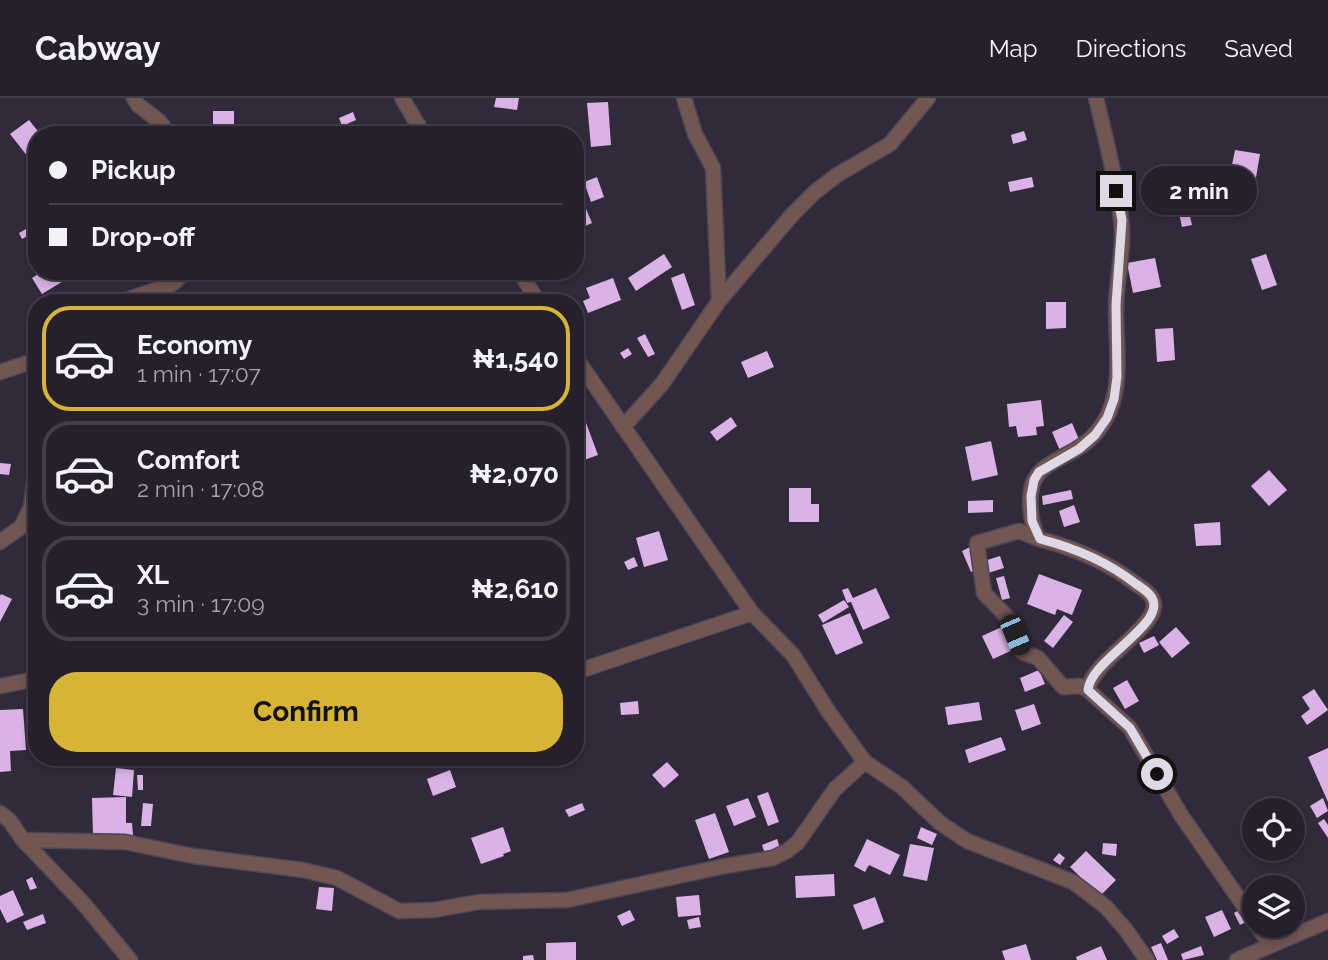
<!DOCTYPE html>
<meta charset="utf-8">
<style>
:root{--surface:#25202c;--page:#312d38;--text:#f1f3f6;--muted:#a3a3a9;--line:#423e48;--accent:#d8b434}
body{margin:0;font-family:Raleway,sans-serif;background:var(--page);color:var(--text);height:100vh;display:flex;flex-direction:column;font-size:26px;white-space:nowrap}
*{box-sizing:border-box;margin:0}
p{font-size:23px;color:var(--muted)}
.icon{flex:none;width:38px;height:38px;fill:none;stroke:currentColor;stroke-width:2;stroke-linecap:round;stroke-linejoin:round}
.map{position:relative;flex:1;overflow:hidden}
.side{position:absolute;left:28px;top:196px;width:556px;height:472px;display:flex;flex-direction:column;background:var(--surface);border-radius:28px;box-shadow:0 4px 10px #0003,0 0 0 2px var(--line)}
.side>*{flex:none}
.top-card{position:absolute;left:28px;top:28px;width:556px;height:154px;border-radius:28px;box-shadow:0 4px 10px #0003,0 0 0 2px var(--line);display:grid;align-content:center;height:154px;padding:0 21px;background:var(--surface)}
.controls{position:absolute;left:1242px;top:700px;display:grid;gap:14px}
.controls a{display:grid;place-items:center;width:63px;height:63px;border-radius:50%;background:var(--surface);box-shadow:0 4px 10px #0003,0 0 0 2px var(--line);font-size:35px}
.end{position:absolute;width:32px;height:32px;margin:-16px;border:9px solid #ded9e5;background:#111;box-shadow:0 0 0 4px #111}
.from{border-radius:50%}
.bubble{position:absolute;height:49px;border-radius:24px;background:var(--surface);box-shadow:0 4px 10px #0003,0 0 0 2px var(--line);font-size:23px;font-weight:700;line-height:49px;text-align:center}
.car{position:absolute;width:21px;height:42px;margin:-21px -10px;border-radius:9px;box-shadow:0 0 5px 2px #0007;background:linear-gradient(#222 24%,#8ab4d8 0 40%,#222 0 76%,#8ab4d8 0 86%,#222 0)}
.top-card b{display:flex;align-items:center;gap:24px;height:66px;font-size:26px}
.top-card b+b{border-top:2px solid var(--line)}
.top-card i{width:18px;height:18px;background:var(--text)}
ul{padding:12px 0 0;list-style:none}
li{display:flex;align-items:center;gap:21px;height:105px;margin:0 14px 10px;padding:0 7px;border:4px solid var(--line);border-radius:28px}
li div{flex:1}
li b{display:block;font-size:26px}
li em{font-style:normal;font-weight:700}
li.active{border-color:var(--accent)}
li>.icon{width:63px;height:63px;stroke-width:1.5}
.action{display:flex;gap:14px;margin-top:auto;padding:14px 21px}
.action a{flex:1;height:80px;border-radius:28px;background:var(--accent);color:#111;font-size:28px;font-weight:700;line-height:80px;text-align:center}
header{display:flex;align-items:center;gap:42px;box-sizing:border-box;height:98px;padding:0 35px;background:var(--surface);border-bottom:2px solid var(--line)}
header strong{font-size:33px}
nav{display:flex;gap:38px;margin-inline-start:auto;font-size:24px}
.map>svg:first-child{display:block}
</style>
<header>
<strong>Cabway</strong>
<nav><a>Map</a><a>Directions</a><a>Saved</a></nav>
</header>
<div class="map">
<svg width="1328" height="862" viewBox="0 0 1328 862">
<rect width="100%" height="100%" fill="#312a3b"/>
<path fill="#dab2e5" d="M496,0H519L517,12L494,9Z
M608,4L611,47L591,49L587,5Z
M213,13H234V37H213Z
M353,14L356,22L342,28L339,20Z
M29,22L41,37H37V53L28,59L10,36Z
M532,30H551V37H532Z
M1024,33L1027,42L1013,46L1011,37Z
M1235,52L1260,56L1253,97L1227,93Z
M597,79L604,99L591,104L584,84Z
M1032,79L1034,89L1010,94L1008,84Z
M1210,99L1212,109L1189,114L1192,127L1182,129L1177,106Z
M584,106L592,125L576,132V110Z
M26,131L29,137L22,141L19,135Z
M664,156L672,169L636,193L628,180Z
M1266,156L1277,187L1262,192L1251,161Z
M1155,160L1161,189L1133,195L1127,165Z
M43,173H67L70,179L42,196L32,180Z
M684,175L695,207L682,212L671,180Z
M613,180L621,202L588,215L583,203L590,200L586,190Z
M413,194L417,205H400L398,199Z
M1046,204H1066V230L1046,231Z
M1173,230L1175,262L1157,264L1155,231Z
M645,236L655,256L648,259L637,240Z
M628,250L632,256L624,261L620,255Z
M767,253L774,269L748,280L741,264Z
M1041,302L1044,328L1036,329L1037,337L1018,339L1016,328L1009,329L1007,306Z
M731,319L737,328L717,343L710,334Z
M585,322L598,357L576,365V326Z
M1072,325L1081,346L1061,355L1052,334Z
M991,343L998,377L972,383L965,349Z
M0,365L11,366L9,377L0,376Z
M1269,372L1287,392L1269,408L1251,388Z
M789,390H811V406H819V424H789Z
M1071,392L1073,401L1043,407L1042,398Z
M993,402V414L968,415V403Z
M1074,407L1080,424L1064,429L1059,413Z
M1220,424L1221,447L1196,448L1194,426Z
M659,433L668,462L644,469L636,440Z
M970,449L980,470L971,474L962,453Z
M1000,458L1004,470L985,476L981,464Z
M634,459L638,468L628,472L624,464Z
M1039,476L1082,492L1072,517L1057,511L1055,517L1027,506Z
M1004,478L1010,500L1002,502L996,480Z
M848,490L853,500L876,490L890,520L863,532L851,504L847,505L842,492Z
M1,496L12,501L0,524V498Z
M844,502L849,509L823,525L818,517Z
M850,515L863,545L836,557L822,527Z
M1064,517L1073,524L1053,550L1044,543Z
M1006,527L1017,550L993,561L982,538Z
M1176,529L1190,545L1172,560L1159,544Z
M1154,538L1159,547L1144,555L1139,545Z
M1039,572L1045,586L1025,594L1020,580Z
M1127,582L1139,603L1125,611L1113,590Z
M1314,591L1328,612L1307,627L1301,618L1310,611L1302,599Z
M638,603L639,616L621,617L620,605Z
M979,604L982,622L948,627L945,609Z
M1034,606L1041,626L1022,633L1015,612Z
M23,611L26,652L10,653L11,673L0,674V612Z
M1001,639L1006,652L969,665L965,652Z
M1328,650V704L1308,659Z
M194,660H217L216,665Z
M667,664L679,677L664,690L652,677Z
M116,670L134,672L132,699L113,697Z
M450,672L456,689L433,698L427,681Z
M137,677H143V692H138Z
M768,694L779,724L768,728L757,698Z
M126,699V725H132L133,737L93,738L92,700Z
M748,700L756,719L734,728L726,708Z
M1323,700L1328,713L1317,720L1310,708Z
M143,705L153,706L151,728H141Z
M582,705L585,712L569,719L565,712Z
M715,715L729,754L709,761L695,722Z
M1324,721L1328,727V740L1318,725Z
M503,729L511,753L503,756L504,758L481,766L471,740Z
M921,729L937,736L932,747L917,740Z
M777,741L781,753L766,759L762,747Z
M867,741L900,757L890,777L869,767L865,774L854,768Z
M1103,745L1117,746L1116,758L1102,756Z
M910,746L934,750L927,783L903,778Z
M1086,753L1116,782L1100,798L1070,769Z
M1059,755L1065,760L1060,767L1053,762Z
M834,776L835,798L796,800L795,778Z
M32,779L37,790L30,792L26,782Z
M319,789L334,790L332,813L316,811Z
M13,792L24,817L7,825L0,811V798Z
M699,797L701,817L678,819L676,799Z
M875,799L884,824L863,832L853,807Z
M1242,810L1248,823L1240,827L1234,815Z
M630,812L635,822L622,828L617,818Z
M1222,812L1231,831L1214,839L1205,819Z
M43,816L46,825L27,832L23,824Z
M699,819L701,829L689,831L687,822Z
M1174,831L1179,839L1167,846L1162,838Z
M576,844V862H546V845Z
M1161,845L1168,862H1157L1151,849Z
M1026,846L1031,862H1005L1002,853Z
M1101,848L1107,862H1077L1076,859Z
M1201,848L1204,857L1183,862L1181,856Z
M533,857L534,862H523V858Z"/>
<g fill="none" stroke-linecap="round" stroke-linejoin="round">
<defs>
<path id="minor" d="M134,0L138,7L159,23L169,37
M402,0L424,37
M684,0L695,36L713,70L719,203
M519,173L539,205
M117,205L170,187L177,182L184,173
M576,260L752,515L793,557L828,613L865,664L902,689L940,725L967,743L1073,784L1106,809L1126,832L1147,862
M0,274L37,262
M623,329L662,286L719,203L791,118L815,94L837,77L890,46L928,0
M1039,441L1019,433L977,445L984,495L1008,520L1022,554L1038,560L1063,589L1080,588L1088,592L1130,630L1181,717L1255,824
M0,444L21,429L31,409L37,360
M576,574L752,515
M0,588L37,581
M1088,592C1091,562 1167,525 1152,500C1149,494 1142,490 1136,486C1108,464 1074,450 1039,441C1030,426 1025,390 1039,375C1046,367 1057,362 1066,357C1089,346 1106,328 1113,303C1121,275 1116,241 1116,212C1116,182 1125,150 1121,121C1117,83 1105,38 1096,0
M0,715L10,723L23,742L83,805L130,862
M23,742L125,744L193,758L303,772L337,780L399,813L434,812L479,804L567,802L725,768L773,760L787,753L798,744L835,691L865,664
M1257,828L1271,847
M1237,862L1328,823"/>
</defs>
<use href="#minor" stroke="#4d4656" stroke-width="17"/>
<use href="#minor" stroke="#715652" stroke-width="14"/>
</g>
<g fill="none" stroke-linecap="round" stroke-linejoin="round">
<path stroke="#ded9e5" stroke-width="9" d="M1116,93L1122,122L1116,207L1117,279L1114,301L1107,320L1095,337L1079,351L1039,374L1034,382L1031,398L1032,423L1040,441C1075,450 1108,464 1136,486C1142,490 1149,494 1152,500C1167,526 1090,562 1088,592L1130,630L1157,676"/>
</g>
</svg>
<div class="controls">
<a><svg class="icon" aria-label="locate" viewBox="0 0 24 24"><circle cx="12" cy="12" r="6"/><path d="M12 2v4M12 18v4M2 12h4M18 12h4"/></svg></a>
<a><svg class="icon" aria-label="layers" viewBox="0 0 24 24"><path d="M12 4l9 5-9 5-9-5zM3 14l9 5 9-5"/></svg></a>
</div>
<i class="end from" style="left:1157px;top:676px"></i>
<i class="end" style="left:1116px;top:93px"></i>
<div class="bubble" style="left:1141px;top:68px;width:116px">2 min</div>
<i class="car" style="left:1015px;top:537px;rotate:157deg"></i>
<div class="top-card">
<b><i class="from"></i>Pickup</b>
<b><i></i>Drop-off</b>
</div>
<section class="side">
<ul>
<li class="active"><svg class="icon" aria-label="car" viewBox="0 0 24 24"><path d="M5 17H2v-5l4-1 3-4h7l3 4 3 1v5h-3M9 17h6M6 11h13"/><circle cx="7" cy="17" r="2"/><circle cx="17" cy="17" r="2"/></svg><div><b>Economy</b><p>1 min · 17:07</p></div><em>₦1,540</em></li>
<li><svg class="icon" aria-label="car" viewBox="0 0 24 24"><path d="M5 17H2v-5l4-1 3-4h7l3 4 3 1v5h-3M9 17h6M6 11h13"/><circle cx="7" cy="17" r="2"/><circle cx="17" cy="17" r="2"/></svg><div><b>Comfort</b><p>2 min · 17:08</p></div><em>₦2,070</em></li>
<li><svg class="icon" aria-label="car" viewBox="0 0 24 24"><path d="M5 17H2v-5l4-1 3-4h7l3 4 3 1v5h-3M9 17h6M6 11h13"/><circle cx="7" cy="17" r="2"/><circle cx="17" cy="17" r="2"/></svg><div><b>XL</b><p>3 min · 17:09</p></div><em>₦2,610</em></li>
</ul>
<div class="action"><a>Confirm</a></div>
</section>
</div>
